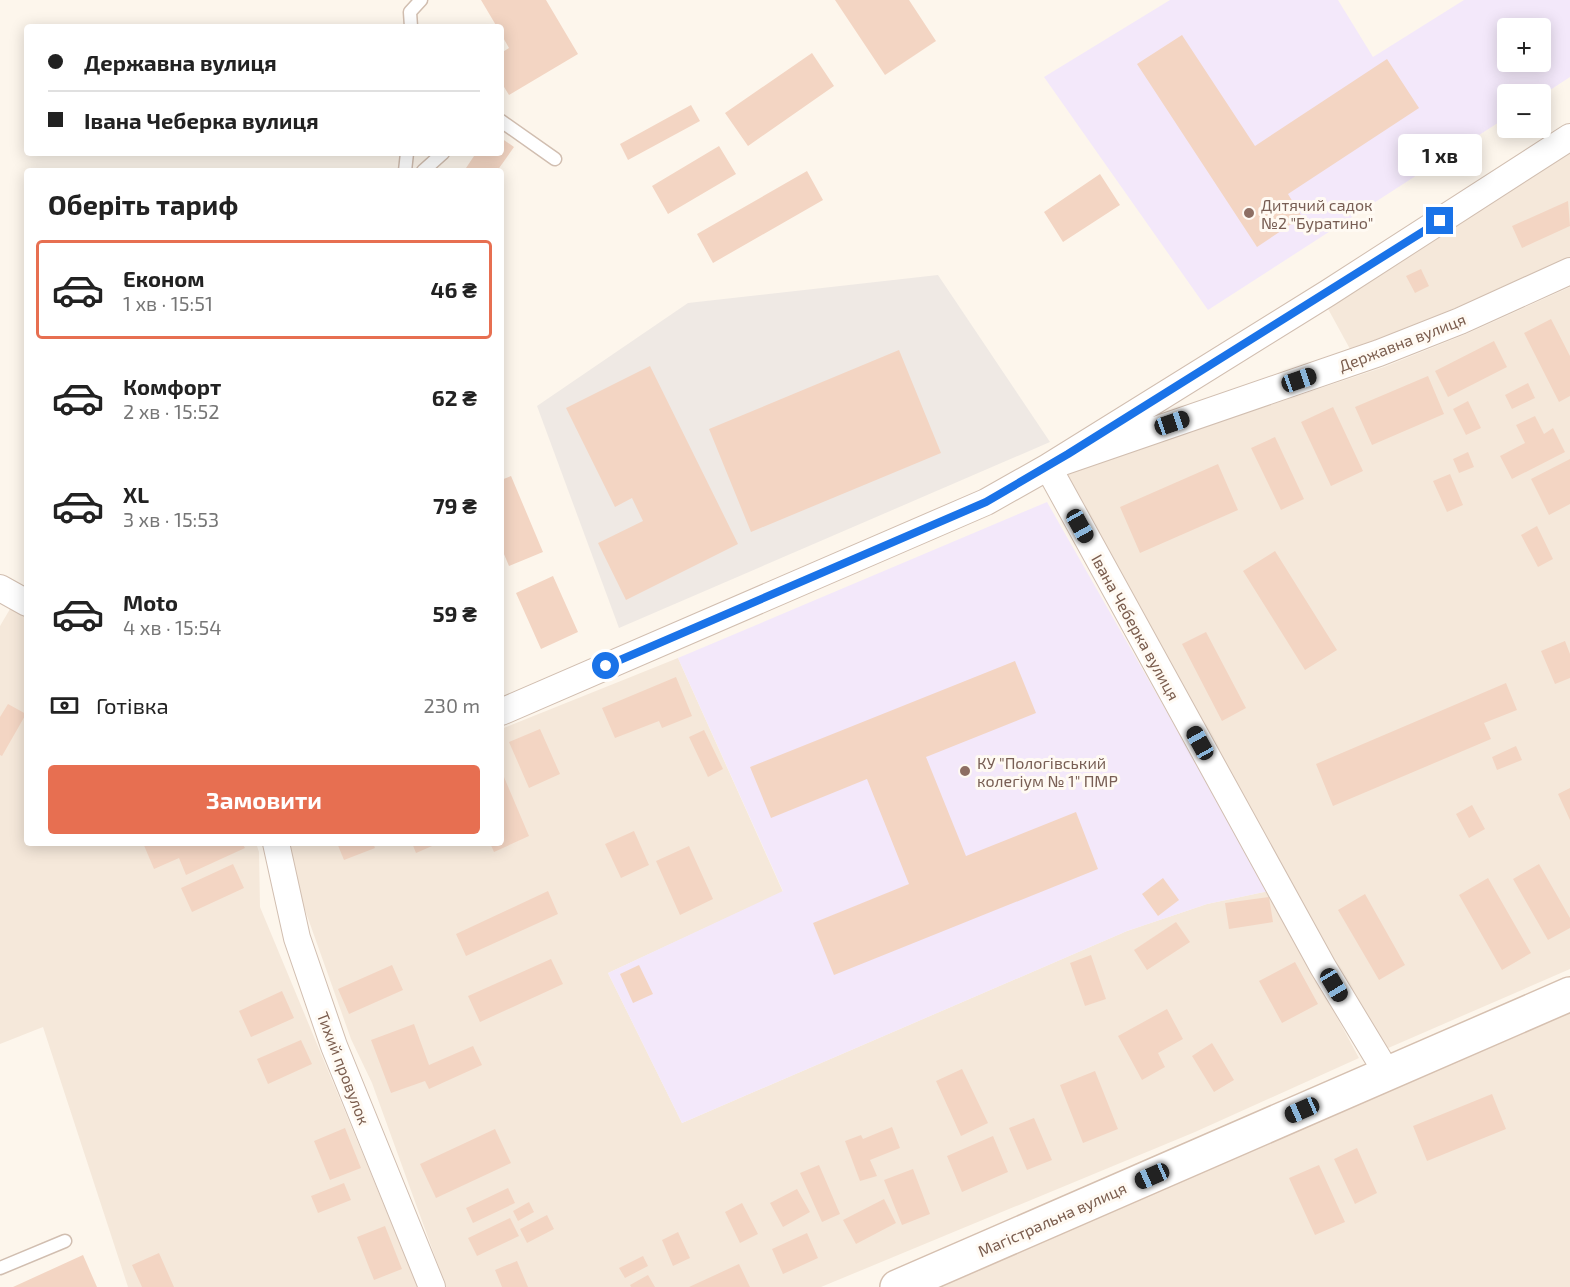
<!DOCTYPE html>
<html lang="uk">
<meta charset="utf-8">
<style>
:root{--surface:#fff;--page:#f2f2f2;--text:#222;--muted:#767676;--line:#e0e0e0;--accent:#e76f51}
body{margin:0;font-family:"Exo 2",sans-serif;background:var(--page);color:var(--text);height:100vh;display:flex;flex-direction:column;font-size:22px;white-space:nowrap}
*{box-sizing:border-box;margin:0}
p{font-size:20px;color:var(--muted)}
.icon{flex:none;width:33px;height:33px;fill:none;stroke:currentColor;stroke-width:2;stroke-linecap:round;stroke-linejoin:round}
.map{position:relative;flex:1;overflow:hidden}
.sheet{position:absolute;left:24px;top:168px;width:480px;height:678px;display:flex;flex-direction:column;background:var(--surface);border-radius:6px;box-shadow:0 3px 15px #0003}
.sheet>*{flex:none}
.top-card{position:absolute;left:24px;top:24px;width:480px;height:132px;border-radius:6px;box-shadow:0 3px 15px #0003;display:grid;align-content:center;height:132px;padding:0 24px;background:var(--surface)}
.tools{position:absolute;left:1497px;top:18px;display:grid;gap:12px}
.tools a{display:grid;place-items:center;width:54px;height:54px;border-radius:6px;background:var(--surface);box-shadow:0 3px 15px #0003;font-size:30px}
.end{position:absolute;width:27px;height:27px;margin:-14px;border:8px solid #1a73e8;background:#fff;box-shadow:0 0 0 3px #fff}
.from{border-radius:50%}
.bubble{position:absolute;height:42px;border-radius:6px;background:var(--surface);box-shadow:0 3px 15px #0003;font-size:20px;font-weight:700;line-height:42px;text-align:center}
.car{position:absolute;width:18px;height:36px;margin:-18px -9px;border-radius:8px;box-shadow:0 0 4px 2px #0007;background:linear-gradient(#222 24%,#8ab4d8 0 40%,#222 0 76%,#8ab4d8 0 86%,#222 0)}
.top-card b{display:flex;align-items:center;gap:21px;height:57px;font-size:22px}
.top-card b+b{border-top:2px solid var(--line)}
.top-card i{width:15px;height:15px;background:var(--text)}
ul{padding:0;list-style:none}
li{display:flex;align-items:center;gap:18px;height:99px;margin:0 12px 9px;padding:0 12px;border:3px solid transparent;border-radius:6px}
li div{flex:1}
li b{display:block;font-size:22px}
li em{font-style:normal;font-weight:700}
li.on{border-color:var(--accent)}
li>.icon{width:54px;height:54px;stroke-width:1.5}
h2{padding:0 24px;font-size:27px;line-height:72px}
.pay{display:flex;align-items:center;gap:15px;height:66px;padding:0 24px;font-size:22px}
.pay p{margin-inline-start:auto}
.button{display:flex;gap:12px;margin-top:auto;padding:12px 24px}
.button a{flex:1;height:69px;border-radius:6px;background:var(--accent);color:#fff;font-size:24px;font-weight:700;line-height:69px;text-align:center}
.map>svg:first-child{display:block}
</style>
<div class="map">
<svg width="1570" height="1287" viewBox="0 0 1570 1287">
<rect width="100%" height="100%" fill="#fdf6ec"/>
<path fill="#f5e8da" d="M1570,151V259L1438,319L1350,349L1327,307Z
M1570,287V969L1386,1049L1288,883L1063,474L1384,367L1466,334Z
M10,609L27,618V843H256L259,852L260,907L418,1287H128L43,1027L0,1044V626Z
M678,658L783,892L608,973L682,1123L1127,931L1207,904L1269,891L1359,1058L1195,1132L821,1287H446L372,1083L351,1039L294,879L286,843H501V729Z
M1570,1005V1287H931Z"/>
<path fill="#efe9e4" d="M938,275L1050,442L619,628L537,406L688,303Z"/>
<path fill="#f3e8fa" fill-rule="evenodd" d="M1170,0H1338L1373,57L1464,0H1570V77L1541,96L1508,94L1507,117L1208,310L1044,77ZM1508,28H1540V62H1508Z
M1047,502L1269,891L1207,904L1127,931L682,1123L608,973L783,891L678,658Z"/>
<path fill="#f3d5c3" d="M481,0H546L578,54L509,95L501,82V53L509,48L501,34V27H497Z
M835,0H909L936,41L885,75Z
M1182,35L1255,146L1387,59L1419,108L1288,194L1302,217L1257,247L1137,64Z
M812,53L834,86L748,146L725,113Z
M691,105L700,121L628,160L620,144Z
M501,138L514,147L497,171H464L476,153H501Z
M719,146L736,174L668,214L652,186Z
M807,171L823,200L713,263L697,234Z
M1100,174L1120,205L1063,242L1044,212Z
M1568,201L1570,226L1522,248L1512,226Z
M1421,269L1429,286L1415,293L1406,276Z
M1551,319L1570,356V396L1559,402L1524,333Z
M1494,341L1507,367L1448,397L1435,371Z
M899,350L941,453L751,532L709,429Z
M650,366L738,544L626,600L598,543L643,521L632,498L615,507L566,408Z
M1428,376L1444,414L1372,445L1355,407Z
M1528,383L1535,398L1512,409L1505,395Z
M1468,401L1481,428L1466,435L1453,409Z
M1333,407L1363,471L1331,486L1301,422Z
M1535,416L1544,434L1553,428L1565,452L1512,479L1500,456L1525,443L1516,425Z
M1275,437L1304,499L1281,510L1251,448Z
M1468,452L1474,467L1459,473L1453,459Z
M1570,459V504L1549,515L1531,479Z
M1218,464L1238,510L1140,553L1120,507Z
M1450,474L1463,505L1447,512L1433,481Z
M511,476L543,552L509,566L501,547V480Z
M1537,526L1553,559L1538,567L1521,535Z
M1275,551L1337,650L1305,670L1243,571Z
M553,576L578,632L541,649L516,593Z
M1206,632L1246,708L1222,721L1182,644Z
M1565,641L1570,654V678L1555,684L1541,651Z
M1015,661L1036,713L926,757L966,856L1076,812L1098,869L834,975L813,923L909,884L867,779L771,818L750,767Z
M676,677L692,716L662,728L659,721L615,738L602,708Z
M1506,683L1517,710L1484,723L1491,739L1333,806L1316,764Z
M8,704L26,714L2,756L0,755V717Z
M540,729L560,774L529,788L509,742Z
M704,730L723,769L708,777L689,737Z
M1516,746L1522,760L1497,770L1492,757Z
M501,770L529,836L494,852L490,843H501Z
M1570,788V820L1558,794Z
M1472,805L1485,829L1469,838L1456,814Z
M634,831L649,865L621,878L605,844Z
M143,843H242L245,848L186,875L179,858L154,869Z
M337,843H373L375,848L344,860Z
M412,843H439L416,853Z
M689,846L713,899L680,915L656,861Z
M233,864L244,888L192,912L181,888Z
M1539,864L1570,918V928L1548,940L1513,879Z
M1163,878L1179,900L1158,916L1142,894Z
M1488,878L1531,953L1502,970L1459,895Z
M548,891L558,914L466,956L456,934Z
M1365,894L1405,965L1379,980L1338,910Z
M1269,897L1273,922L1229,929L1225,903Z
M1176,922L1190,942L1147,970L1134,950Z
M1091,955L1106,999L1085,1006L1070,963Z
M551,959L563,984L480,1022L468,996Z
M1295,962L1318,1004L1282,1023L1259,981Z
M392,965L403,990L349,1014L338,989Z
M639,965L653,994L633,1003L620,974Z
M282,991L294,1018L251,1037L239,1011Z
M1167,1009L1183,1039L1158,1053L1165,1067L1142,1080L1118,1036Z
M414,1024L429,1065L473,1046L482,1065L429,1089L425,1081L391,1093L371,1040Z
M301,1040L312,1064L268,1084L257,1059Z
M1212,1043L1234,1080L1214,1092L1192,1056Z
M962,1069L988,1123L961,1136L936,1081Z
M1095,1071L1118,1129L1083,1143L1060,1085Z
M1492,1094L1506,1129L1427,1161L1413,1126Z
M1034,1118L1052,1160L1027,1170L1009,1128Z
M892,1127L900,1148L870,1160L877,1176L860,1181L845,1141L861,1135L863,1139Z
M345,1128L361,1168L330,1180L314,1141Z
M495,1129L511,1163L436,1198L420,1164Z
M993,1136L1008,1172L962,1192L947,1156Z
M1357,1148L1377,1193L1355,1204L1334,1159Z
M819,1165L840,1214L822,1222L800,1173Z
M1319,1165L1345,1222L1315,1235L1289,1178Z
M913,1169L930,1214L902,1225L884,1180Z
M344,1183L351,1200L318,1213L311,1196Z
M508,1188L515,1203L473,1223L466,1208Z
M797,1189L810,1212L783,1227L770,1203Z
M884,1199L896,1223L856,1244L843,1220Z
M529,1202L534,1212L518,1221L513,1211Z
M742,1203L758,1234L740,1243L725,1212Z
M547,1215L554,1229L527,1243L520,1229Z
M510,1218L519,1236L477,1256L468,1238Z
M385,1226L402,1269L374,1280L357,1237Z
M678,1232L690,1258L673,1266L662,1240Z
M807,1233L818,1258L783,1274L772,1249Z
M159,1253L174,1287H142L132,1265Z
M83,1255L97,1287H13Z
M643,1256L648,1266L625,1278L619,1268Z
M517,1261L528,1287H502L495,1270Z
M739,1264L750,1287H689Z
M648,1275L655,1287H631L630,1285Z"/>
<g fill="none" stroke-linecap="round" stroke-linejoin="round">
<defs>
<path id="service" d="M411,27L410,12L421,0
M501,121L555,159
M405,171L407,153
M423,171L443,153
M0,1268L65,1241"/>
<path id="minor" d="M0,588L27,603
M501,712L986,502L1048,467L1379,353L1460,321L1570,271
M276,843L297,938L334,1046L432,1287
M1387,1073L1323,967L1048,467L1328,293L1570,137"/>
<path id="secondary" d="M897,1287L1570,994"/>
</defs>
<use href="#service" stroke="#d1beb0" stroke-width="15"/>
<use href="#minor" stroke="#d1beb0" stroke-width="28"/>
<use href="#secondary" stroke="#d6c0b0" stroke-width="36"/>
<use href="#service" stroke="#fff" stroke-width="12"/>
<use href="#minor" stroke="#fff" stroke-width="26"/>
<use href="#secondary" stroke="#fff" stroke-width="33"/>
</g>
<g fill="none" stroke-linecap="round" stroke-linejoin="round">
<path stroke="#1a73e8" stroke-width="8" d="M606,666L986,502L1068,454L1440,221"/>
</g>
<g fill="#8d6e63" stroke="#fffaf3" stroke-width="2">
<circle cx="1249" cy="213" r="6"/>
<circle cx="965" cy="771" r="6"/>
</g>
<g text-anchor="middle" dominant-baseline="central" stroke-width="6" stroke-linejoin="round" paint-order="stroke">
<g font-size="16" fill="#785e54" stroke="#fffaf3" text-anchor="start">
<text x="1261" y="204">Дитячий садок<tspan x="1261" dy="18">№2 "Буратино"</tspan></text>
<text x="977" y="762">КУ "Пологівський<tspan x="977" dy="18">колегіум № 1" ПМР</tspan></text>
</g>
<g font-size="16" fill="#7a5c4d" stroke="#fffaf3">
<text transform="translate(1402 342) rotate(-21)">Державна вулиця</text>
<text transform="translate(1136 627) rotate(61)">Івана Чеберка вулиця</text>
<text transform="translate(344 1068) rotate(69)">Тихий провулок</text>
<text transform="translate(1052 1219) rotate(-24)">Магістральна вулиця</text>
</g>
</g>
</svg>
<div class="tools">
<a>+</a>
<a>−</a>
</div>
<i class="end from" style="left:606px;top:666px"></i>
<i class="end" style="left:1440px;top:221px"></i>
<div class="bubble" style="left:1398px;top:134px;width:84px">1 хв</div>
<i class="car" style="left:1299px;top:380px;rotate:71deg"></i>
<i class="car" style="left:1172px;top:423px;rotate:71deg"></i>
<i class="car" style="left:1080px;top:526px;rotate:151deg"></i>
<i class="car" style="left:1200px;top:743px;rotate:331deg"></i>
<i class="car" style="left:1334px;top:985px;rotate:149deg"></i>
<i class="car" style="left:1302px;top:1110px;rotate:246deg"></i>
<i class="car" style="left:1152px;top:1176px;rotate:246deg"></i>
<div class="top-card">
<b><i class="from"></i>Державна вулиця</b>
<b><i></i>Івана Чеберка вулиця</b>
</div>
<section class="sheet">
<h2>Оберіть тариф</h2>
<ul>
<li class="on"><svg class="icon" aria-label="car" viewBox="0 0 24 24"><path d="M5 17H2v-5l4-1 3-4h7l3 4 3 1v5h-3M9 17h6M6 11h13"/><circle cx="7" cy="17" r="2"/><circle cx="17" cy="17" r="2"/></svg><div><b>Економ</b><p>1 хв · 15:51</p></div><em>46 ₴</em></li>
<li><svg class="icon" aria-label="car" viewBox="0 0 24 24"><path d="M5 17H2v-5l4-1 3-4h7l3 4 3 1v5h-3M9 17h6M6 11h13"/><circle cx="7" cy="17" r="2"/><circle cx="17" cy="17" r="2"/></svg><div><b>Комфорт</b><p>2 хв · 15:52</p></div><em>62 ₴</em></li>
<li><svg class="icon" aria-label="car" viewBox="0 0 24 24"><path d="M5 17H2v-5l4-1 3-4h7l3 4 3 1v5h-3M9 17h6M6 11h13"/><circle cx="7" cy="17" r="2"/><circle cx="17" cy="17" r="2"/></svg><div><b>XL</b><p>3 хв · 15:53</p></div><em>79 ₴</em></li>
<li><svg class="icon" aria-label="car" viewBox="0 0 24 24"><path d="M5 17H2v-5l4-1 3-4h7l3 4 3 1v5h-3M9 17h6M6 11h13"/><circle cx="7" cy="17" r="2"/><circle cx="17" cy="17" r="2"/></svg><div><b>Moto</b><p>4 хв · 15:54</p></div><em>59 ₴</em></li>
</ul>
<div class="pay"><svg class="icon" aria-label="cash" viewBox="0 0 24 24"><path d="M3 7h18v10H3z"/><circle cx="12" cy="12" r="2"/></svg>Готівка<p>230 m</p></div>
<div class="button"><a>Замовити</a></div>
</section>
</div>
